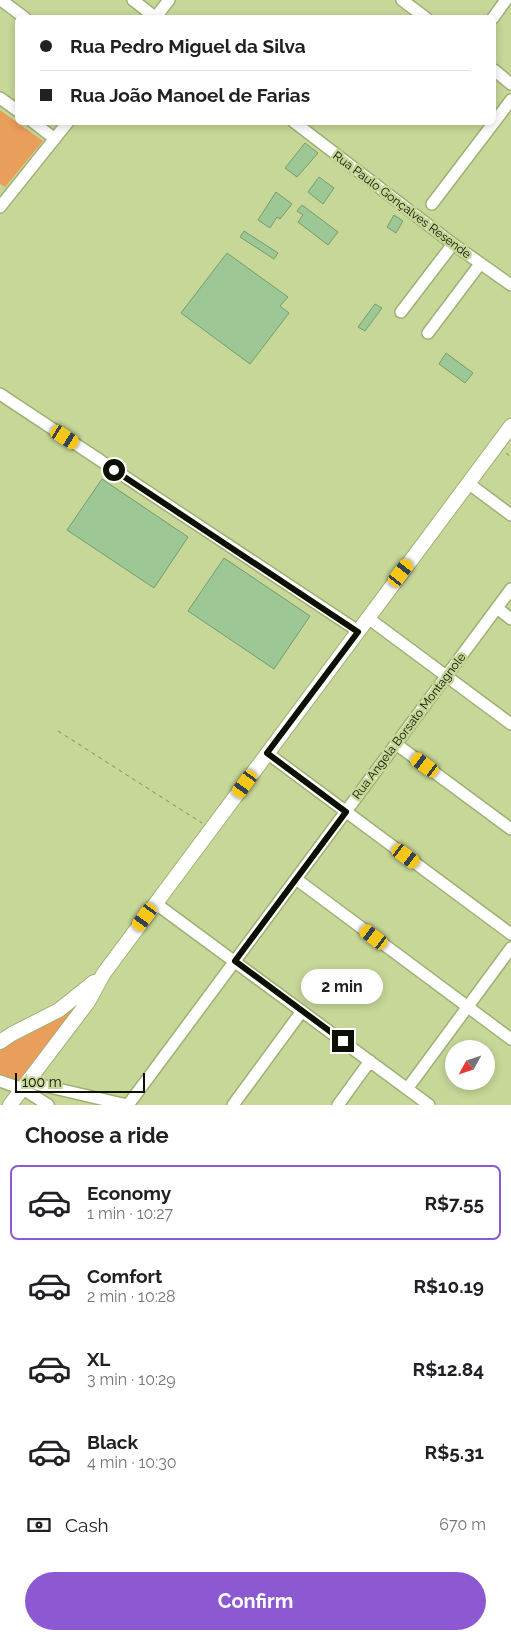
<!DOCTYPE html>
<meta charset="utf-8">
<style>
:root{--surface:#fff;--page:#f2f2f2;--text:#202124;--muted:#757577;--line:#e0e0e0;--accent:#8d59d2}
body{margin:0;font-family:Raleway,sans-serif;background:var(--page);color:var(--text);height:100vh;display:flex;flex-direction:column;font-size:19px;white-space:nowrap}
*{box-sizing:border-box;margin:0}
p{font-size:16px;color:var(--muted)}
.icon{flex:none;width:28px;height:28px;fill:none;stroke:currentColor;stroke-width:2;stroke-linecap:round;stroke-linejoin:round}
.map{position:relative;height:1105px;overflow:hidden}
.side{display:flex;flex-direction:column;background:var(--surface);flex:1}
.side>*{flex:none}
.banner{position:absolute;left:15px;top:15px;width:481px;height:110px;border-radius:8px;box-shadow:0 2px 8px #0003;display:grid;align-content:center;height:110px;padding:0 25px;background:var(--surface)}
.needle{width:32px;rotate:230deg}
.buttons{position:absolute;left:445px;top:1040px;display:grid;gap:10px}
.buttons a{display:grid;place-items:center;width:50px;height:50px;border-radius:50%;background:var(--surface);box-shadow:0 2px 8px #0003;font-size:25px}
.scale{position:absolute;left:15px;bottom:12px;width:130px;box-sizing:border-box;padding-left:5px;border:2px solid #0b1000;border-top:0;font-size:14px;line-height:18px;white-space:nowrap;color:#0b1000;-webkit-text-stroke:4px #c6d798;paint-order:stroke}
.end{position:absolute;width:22px;height:22px;margin:-11px;border:6px solid #0b1000;background:#fff;box-shadow:0 0 0 2px #fff}
.from{border-radius:50%}
.bubble{position:absolute;height:35px;border-radius:18px;background:var(--surface);box-shadow:0 2px 8px #0003;font-size:16px;font-weight:700;line-height:35px;text-align:center}
.car{position:absolute;width:15px;height:30px;margin:-15px -8px;border-radius:6px;box-shadow:0 0 4px 1px #0007;background:linear-gradient(#f5c518 24%,#345 0 40%,#f5c518 0 76%,#345 0 86%,#f5c518 0)}
.banner b{display:flex;align-items:center;gap:18px;height:48px;font-size:19px}
.banner b+b{border-top:1px solid var(--line)}
.banner i{width:12px;height:12px;background:var(--text)}
ul{padding:0;list-style:none}
li{display:flex;align-items:center;gap:15px;height:75px;margin:0 10px 8px;padding:0 15px;border:2px solid transparent;border-radius:8px}
li div{flex:1}
li b{display:block;font-size:19px}
li em{font-style:normal;font-weight:700}
li.selected{border-color:var(--accent)}
li>.icon{width:45px;height:45px;stroke-width:1.5}
h2{padding:0 25px;font-size:22px;line-height:60px}
.pay{display:flex;align-items:center;gap:12px;height:55px;padding:0 25px;font-size:19px}
.pay p{margin-inline-start:auto}
.primary-button{display:flex;gap:10px;margin-top:auto;padding:10px 25px}
.primary-button a{flex:1;height:58px;border-radius:30px;background:var(--accent);color:#fff;font-size:20px;font-weight:700;line-height:58px;text-align:center}
.map>svg:first-child{display:block}
</style>
<div class="map">
<svg width="511" height="1105" viewBox="0 0 511 1105">
<rect width="100%" height="100%" fill="#c6d798"/>
<path fill="#e99e5b" d="M0,110L43,141L5,187L0,184Z
M76,1007L21,1084L0,1077V1051L9,1042Z"/>
<path fill="#9dc895" stroke="#749d6c" d="M305,143L318,153L297,177L285,168Z
M319,177L334,188L323,204L308,192Z
M276,192L292,204L280,219L277,217L270,228L258,220Z
M302,205L338,232L328,245L298,222L303,215L297,211Z
M394,215L403,221L396,233L387,227Z
M244,231L278,253L274,259L240,237Z
M227,253L288,297L280,306L289,313L250,364L181,313Z
M375,304L382,308L365,331L358,327Z
M446,353L473,373L465,383L439,364Z
M102,479L188,537L154,588L67,530Z
M224,558L310,616L274,669L188,611Z"/>
<g fill="none" stroke-linecap="round" stroke-linejoin="round">
<defs>
<path id="minor" d="M1,0L25,18
M133,0L156,18
M402,0L426,18
M155,18L169,0
M493,18L506,0
M494,70L511,84
M0,98L18,111
M33,122L55,139
M294,122L453,244L511,285
M432,204L511,100
M0,207L68,122
M401,312L453,244
M428,333L480,264
M0,394L358,631
M468,483L511,515
M497,608L511,619
M368,618L511,724
M396,744L511,829
M267,753L511,934
M296,879L511,1039
M155,903L429,1105
M0,1081L23,1089L48,1105
M28,1082L127,1105
M407,1089L511,948
M128,1105L511,589
M233,1105L302,1011
M338,1105L370,1061"/>
<path id="major" d="M0,1042L12,1034L59,1010L94,982
M10,1105L88,1002L104,973L511,426"/>
</defs>
<use href="#minor" stroke="#a0b073" stroke-width="14"/>
<use href="#major" stroke="#a0b073" stroke-width="16"/>
<path stroke="#818e60" stroke-width="1" stroke-dasharray="4 4" stroke-linecap="butt" d="M506,453L511,457
M58,731L202,823"/>
<use href="#minor" stroke="#fff" stroke-width="11"/>
<use href="#major" stroke="#fff" stroke-width="14"/>
</g>
<g fill="none" stroke-linecap="round" stroke-linejoin="round">
<path stroke="#0b1000" stroke-width="6" d="M114,470L358,632L267,753L346,812L235,961L343,1041"/>
</g>
<g text-anchor="middle" dominant-baseline="central" stroke-width="5" stroke-linejoin="round" paint-order="stroke">
<g font-size="12" fill="#0b1000" stroke="#c6d798">
<text transform="translate(402 205) rotate(37)">Rua Paulo Gonçalves Resende</text>
<text transform="translate(409 726) rotate(-53)">Rua Angela Borsato Montagnole</text>
</g>
</g>
</svg>
<div class="buttons">
<a><svg class="needle" viewBox="-14 -14 28 28"><path d="M0-13l5 13h-10z" fill="#e53935"/><path d="M0 13l5-13h-10z" fill="#757577"/></svg></a>
</div>
<div class="scale">100 m</div>
<i class="end from" style="left:114px;top:470px"></i>
<i class="end" style="left:343px;top:1041px"></i>
<div class="bubble" style="left:301px;top:969px;width:82px">2 min</div>
<i class="car" style="left:65px;top:437px;rotate:123deg"></i>
<i class="car" style="left:401px;top:573px;rotate:37deg"></i>
<i class="car" style="left:425px;top:765px;rotate:306deg"></i>
<i class="car" style="left:245px;top:784px;rotate:216deg"></i>
<i class="car" style="left:406px;top:856px;rotate:127deg"></i>
<i class="car" style="left:145px;top:917px;rotate:216deg"></i>
<i class="car" style="left:374px;top:937px;rotate:307deg"></i>
<div class="banner">
<b><i class="from"></i>Rua Pedro Miguel da Silva</b>
<b><i></i>Rua João Manoel de Farias</b>
</div>
</div>
<section class="side">
<h2>Choose a ride</h2>
<ul>
<li class="selected"><svg class="icon" aria-label="car" viewBox="0 0 24 24"><path d="M5 17H2v-5l4-1 3-4h7l3 4 3 1v5h-3M9 17h6M6 11h13"/><circle cx="7" cy="17" r="2"/><circle cx="17" cy="17" r="2"/></svg><div><b>Economy</b><p>1 min · 10:27</p></div><em>R$7.55</em></li>
<li><svg class="icon" aria-label="car" viewBox="0 0 24 24"><path d="M5 17H2v-5l4-1 3-4h7l3 4 3 1v5h-3M9 17h6M6 11h13"/><circle cx="7" cy="17" r="2"/><circle cx="17" cy="17" r="2"/></svg><div><b>Comfort</b><p>2 min · 10:28</p></div><em>R$10.19</em></li>
<li><svg class="icon" aria-label="car" viewBox="0 0 24 24"><path d="M5 17H2v-5l4-1 3-4h7l3 4 3 1v5h-3M9 17h6M6 11h13"/><circle cx="7" cy="17" r="2"/><circle cx="17" cy="17" r="2"/></svg><div><b>XL</b><p>3 min · 10:29</p></div><em>R$12.84</em></li>
<li><svg class="icon" aria-label="car" viewBox="0 0 24 24"><path d="M5 17H2v-5l4-1 3-4h7l3 4 3 1v5h-3M9 17h6M6 11h13"/><circle cx="7" cy="17" r="2"/><circle cx="17" cy="17" r="2"/></svg><div><b>Black</b><p>4 min · 10:30</p></div><em>R$5.31</em></li>
</ul>
<div class="pay"><svg class="icon" aria-label="cash" viewBox="0 0 24 24"><path d="M3 7h18v10H3z"/><circle cx="12" cy="12" r="2"/></svg>Cash<p>670 m</p></div>
<div class="primary-button"><a>Confirm</a></div>
</section>
